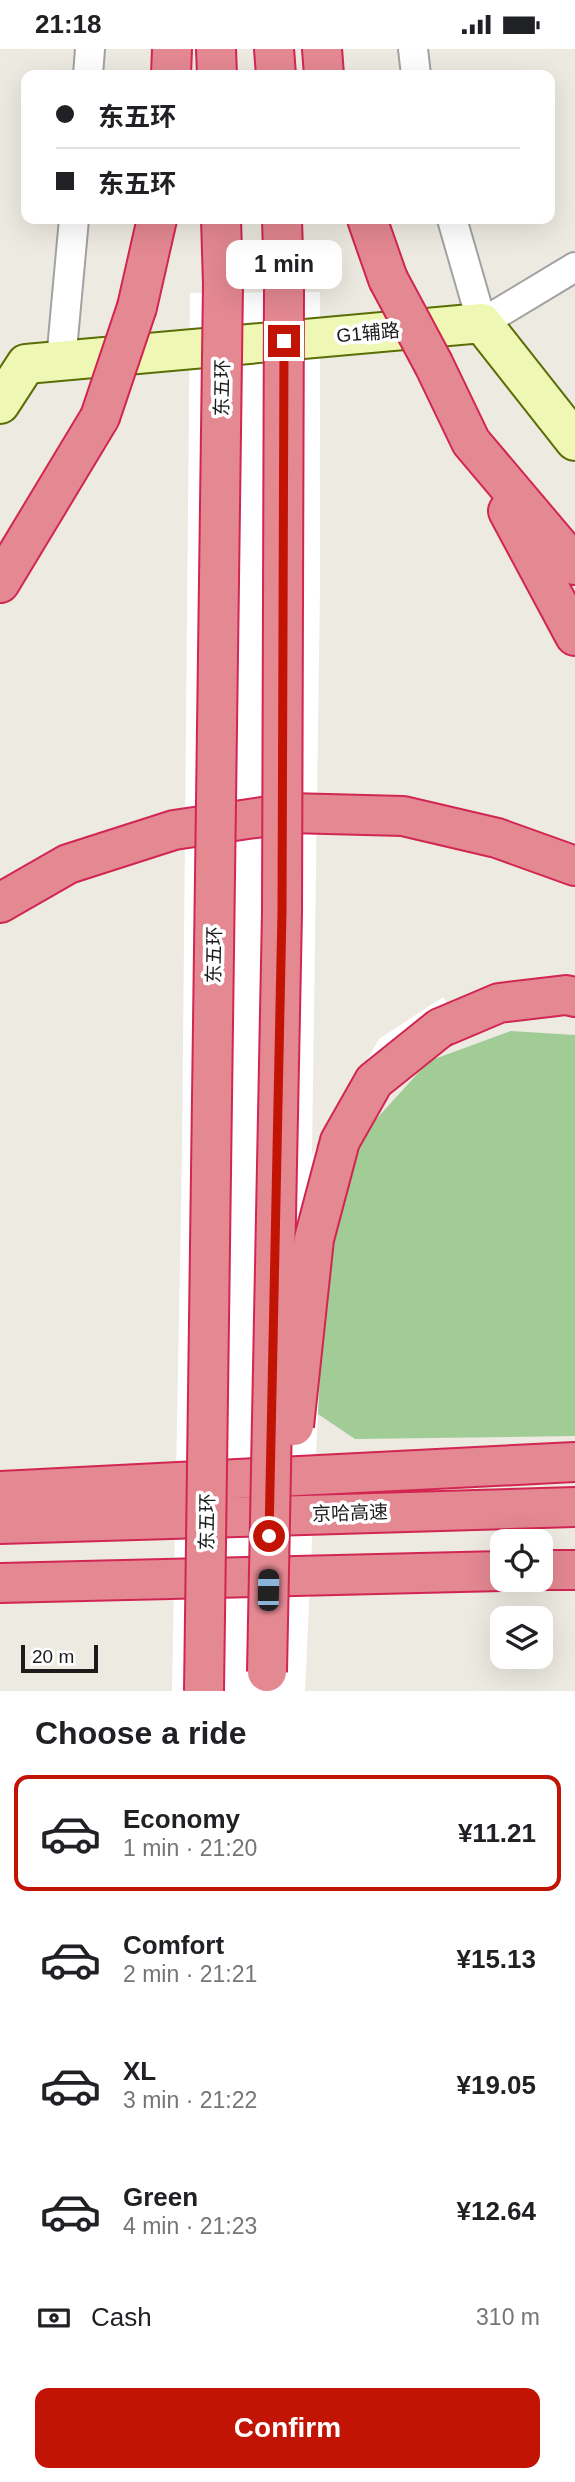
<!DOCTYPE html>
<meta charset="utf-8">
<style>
:root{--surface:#fff;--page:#f6f6f6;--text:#202124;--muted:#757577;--line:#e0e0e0;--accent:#c21404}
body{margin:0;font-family:Arial,"Noto Sans SC",sans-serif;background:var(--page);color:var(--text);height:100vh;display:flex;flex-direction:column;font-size:26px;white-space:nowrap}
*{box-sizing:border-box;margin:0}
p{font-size:23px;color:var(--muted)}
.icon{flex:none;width:38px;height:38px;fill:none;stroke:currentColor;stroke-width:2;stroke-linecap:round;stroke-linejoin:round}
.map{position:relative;height:1642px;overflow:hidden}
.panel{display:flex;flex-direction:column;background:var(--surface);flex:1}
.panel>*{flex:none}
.top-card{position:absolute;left:21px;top:21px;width:534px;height:154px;border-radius:14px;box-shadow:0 7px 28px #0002;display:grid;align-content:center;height:154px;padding:0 35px;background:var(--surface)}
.buttons{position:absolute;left:490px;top:1480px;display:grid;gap:14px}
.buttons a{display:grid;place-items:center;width:63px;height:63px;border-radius:14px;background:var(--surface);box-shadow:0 7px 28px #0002;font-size:35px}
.scale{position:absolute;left:21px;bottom:18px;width:77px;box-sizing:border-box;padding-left:7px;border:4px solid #1b1b1b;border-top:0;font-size:19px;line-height:24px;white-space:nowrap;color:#1b1b1b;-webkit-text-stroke:5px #fff;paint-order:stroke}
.end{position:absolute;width:32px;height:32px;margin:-16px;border:9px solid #c21404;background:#fff;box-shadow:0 0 0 4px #fff}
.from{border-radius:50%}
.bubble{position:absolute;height:49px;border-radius:14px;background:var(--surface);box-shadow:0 7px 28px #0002;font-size:23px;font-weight:800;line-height:49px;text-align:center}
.car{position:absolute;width:21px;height:42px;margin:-21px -10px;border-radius:9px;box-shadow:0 0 5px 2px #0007;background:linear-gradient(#222 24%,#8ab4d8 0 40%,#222 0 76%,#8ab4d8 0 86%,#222 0)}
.top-card b{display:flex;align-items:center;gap:24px;height:66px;font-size:26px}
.top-card b+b{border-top:2px solid var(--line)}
.top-card i{width:18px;height:18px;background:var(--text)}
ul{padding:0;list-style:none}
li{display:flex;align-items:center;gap:21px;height:116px;margin:0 14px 10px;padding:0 21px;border:4px solid transparent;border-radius:14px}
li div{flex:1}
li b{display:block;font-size:26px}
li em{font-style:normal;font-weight:800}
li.active{border-color:var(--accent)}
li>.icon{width:63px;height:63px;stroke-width:1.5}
h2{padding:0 35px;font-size:32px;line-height:84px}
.pay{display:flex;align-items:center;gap:18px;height:77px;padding:0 35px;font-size:26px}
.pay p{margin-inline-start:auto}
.button{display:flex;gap:14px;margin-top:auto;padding:14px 35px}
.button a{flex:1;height:80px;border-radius:14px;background:var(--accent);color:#fff;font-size:28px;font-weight:800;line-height:80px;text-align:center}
.status{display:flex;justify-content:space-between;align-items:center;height:49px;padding:0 35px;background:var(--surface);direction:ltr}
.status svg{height:19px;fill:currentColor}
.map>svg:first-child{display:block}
</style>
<div class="status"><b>21:18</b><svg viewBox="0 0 49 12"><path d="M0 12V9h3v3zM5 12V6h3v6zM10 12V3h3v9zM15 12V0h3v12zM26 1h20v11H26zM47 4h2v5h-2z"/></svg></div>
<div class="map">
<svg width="575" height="1642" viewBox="0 0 575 1642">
<rect width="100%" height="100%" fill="#edeae1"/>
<path fill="#a1cc96" d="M511,982L575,986V1387L355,1390L312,1361L315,1219L359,1089L429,1012Z"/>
<path fill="#fff" d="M320,243V540L312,1106L379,990L443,948L465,987L403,1029L343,1110L321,1299L305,1642H172L182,1106L190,244Z"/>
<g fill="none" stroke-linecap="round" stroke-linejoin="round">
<defs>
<path id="street" d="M413,0L416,26
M88,26L90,0
M452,170L482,274L575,218
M61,312L74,170"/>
<path id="secondary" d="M0,355L26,315L482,274L575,392"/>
<path id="highway" d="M216,0L217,26
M274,0L276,26
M322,0L324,26
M171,26L172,0
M367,170L388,230
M137,258L157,170
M434,316L471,393L575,516
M508,462L575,587
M0,534L100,368
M0,854L68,815L174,781L289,764L403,767L497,789L575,817
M440,979L499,954L566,946L575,948
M0,1442L575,1413
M0,1475L575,1458
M541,1521H575
M0,1534L502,1522"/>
</defs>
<use href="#street" stroke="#a2a2a2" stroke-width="32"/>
<use href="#secondary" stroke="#5a6e06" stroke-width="42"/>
<use href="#highway" stroke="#d22652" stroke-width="42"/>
<use href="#street" stroke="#fff" stroke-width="28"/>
<use href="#secondary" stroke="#eef8b4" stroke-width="38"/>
<use href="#highway" stroke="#e48892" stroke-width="38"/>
<defs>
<path id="highway-bridge" d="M388,230L434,316
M100,368L137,258
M294,1377L314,1190L340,1092L374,1032L440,979
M267,1623L282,863L284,238L282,170
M204,1642L223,235L221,170"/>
</defs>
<use href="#highway-bridge" stroke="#d22652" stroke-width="42" stroke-linecap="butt"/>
<use href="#highway-bridge" stroke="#e48892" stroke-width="38"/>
</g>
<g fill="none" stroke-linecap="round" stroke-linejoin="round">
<path stroke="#c21404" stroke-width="9" d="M269,1487L282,863L284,292"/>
</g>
<g text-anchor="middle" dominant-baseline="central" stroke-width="7" stroke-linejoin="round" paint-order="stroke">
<g font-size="19" fill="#1b1b1b" stroke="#fff">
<text transform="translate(368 284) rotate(-5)">G1辅路</text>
<text transform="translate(222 339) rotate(-89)">东五环</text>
<text transform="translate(214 906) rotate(-89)">东五环</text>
<text transform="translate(350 1464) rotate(-2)">京哈高速</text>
<text transform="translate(207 1473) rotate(-89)">东五环</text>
</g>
</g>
</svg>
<div class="buttons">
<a><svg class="icon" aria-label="locate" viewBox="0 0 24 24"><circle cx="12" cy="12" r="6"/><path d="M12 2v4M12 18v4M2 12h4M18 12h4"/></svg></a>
<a><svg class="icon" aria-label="layers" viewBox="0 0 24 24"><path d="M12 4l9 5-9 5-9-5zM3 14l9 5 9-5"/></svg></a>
</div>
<div class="scale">20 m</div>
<i class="end from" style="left:269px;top:1487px"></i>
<i class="end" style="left:284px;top:292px"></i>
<div class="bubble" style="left:226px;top:191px;width:116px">1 min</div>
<i class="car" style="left:268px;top:1541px;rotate:1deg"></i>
<div class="top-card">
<b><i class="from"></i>东五环</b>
<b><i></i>东五环</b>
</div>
</div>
<section class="panel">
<h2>Choose a ride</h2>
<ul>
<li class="active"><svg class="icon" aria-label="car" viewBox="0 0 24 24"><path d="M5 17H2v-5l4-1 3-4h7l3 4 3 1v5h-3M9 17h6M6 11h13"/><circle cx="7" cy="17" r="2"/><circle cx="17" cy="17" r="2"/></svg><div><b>Economy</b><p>1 min · 21:20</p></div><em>¥11.21</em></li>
<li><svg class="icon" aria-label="car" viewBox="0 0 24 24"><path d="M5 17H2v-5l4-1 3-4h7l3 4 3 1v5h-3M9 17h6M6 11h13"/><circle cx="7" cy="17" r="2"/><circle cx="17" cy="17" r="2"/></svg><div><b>Comfort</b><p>2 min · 21:21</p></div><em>¥15.13</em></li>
<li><svg class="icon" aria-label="car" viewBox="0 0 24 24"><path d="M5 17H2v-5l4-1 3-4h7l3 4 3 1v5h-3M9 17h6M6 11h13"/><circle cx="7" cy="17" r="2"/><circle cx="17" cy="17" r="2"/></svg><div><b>XL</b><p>3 min · 21:22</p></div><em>¥19.05</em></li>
<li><svg class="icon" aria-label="car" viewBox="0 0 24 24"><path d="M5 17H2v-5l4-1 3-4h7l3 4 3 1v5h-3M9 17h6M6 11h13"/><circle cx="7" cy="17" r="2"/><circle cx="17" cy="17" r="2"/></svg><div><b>Green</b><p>4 min · 21:23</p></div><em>¥12.64</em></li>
</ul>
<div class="pay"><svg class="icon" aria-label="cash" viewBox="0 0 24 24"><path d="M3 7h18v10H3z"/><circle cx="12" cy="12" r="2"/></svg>Cash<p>310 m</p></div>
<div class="button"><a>Confirm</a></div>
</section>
